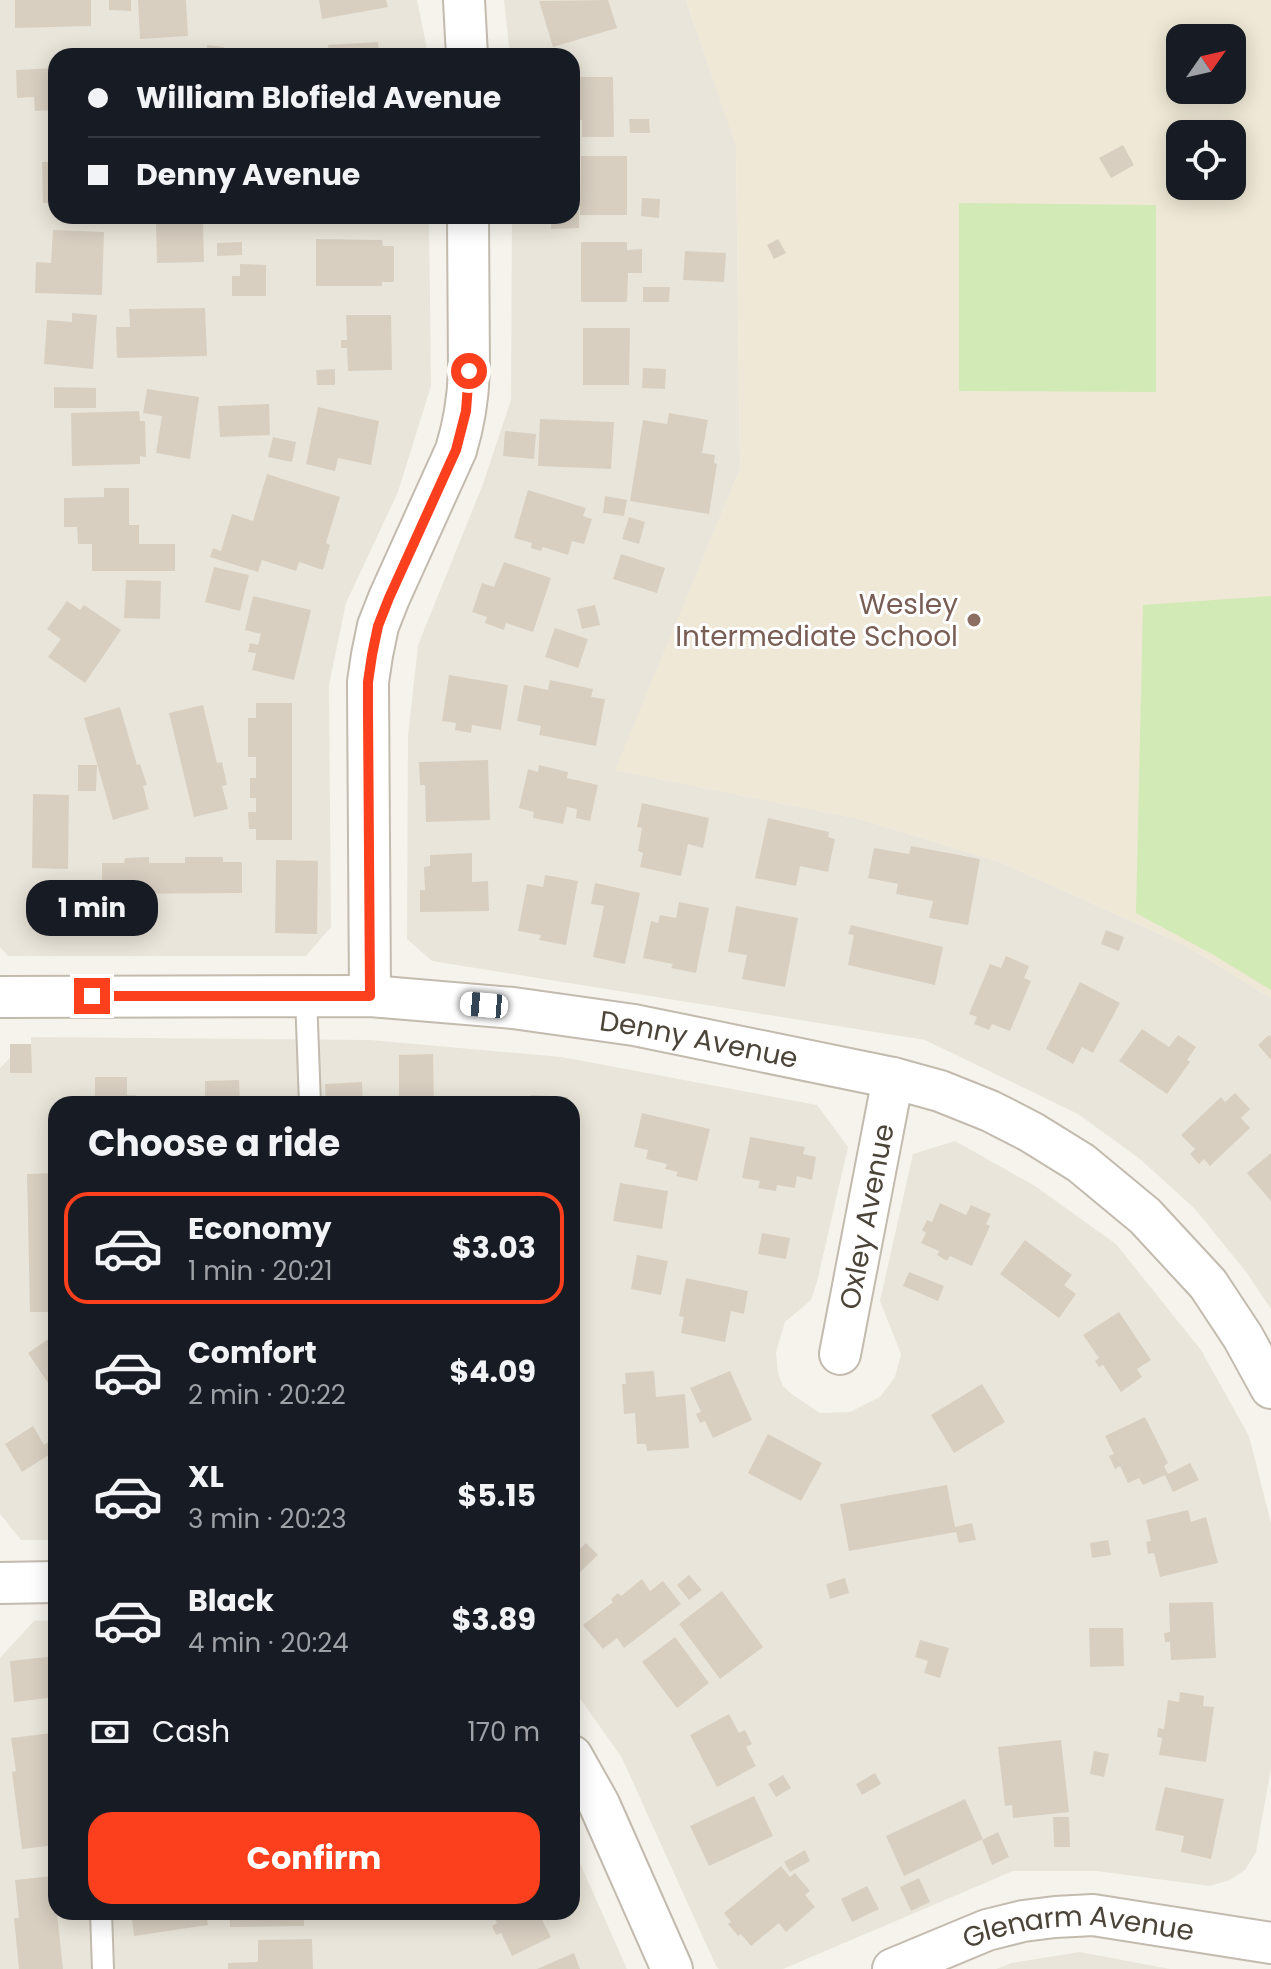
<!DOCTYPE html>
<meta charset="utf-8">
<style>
:root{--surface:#171b24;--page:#20242c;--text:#f1f3f6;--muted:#9ea1a6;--line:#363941;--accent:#fc3f1d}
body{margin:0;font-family:Poppins,sans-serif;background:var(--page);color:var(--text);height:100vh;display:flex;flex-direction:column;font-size:30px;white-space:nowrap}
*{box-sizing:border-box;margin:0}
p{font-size:26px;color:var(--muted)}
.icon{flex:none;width:44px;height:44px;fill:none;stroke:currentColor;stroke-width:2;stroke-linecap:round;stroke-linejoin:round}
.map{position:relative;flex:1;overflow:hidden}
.sheet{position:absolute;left:48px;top:1096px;width:532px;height:824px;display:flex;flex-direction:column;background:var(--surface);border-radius:24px;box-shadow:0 4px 20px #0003}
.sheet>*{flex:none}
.hud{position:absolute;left:48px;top:48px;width:532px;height:176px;border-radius:24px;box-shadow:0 4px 20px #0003;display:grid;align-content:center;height:176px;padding:0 40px;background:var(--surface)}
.needle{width:52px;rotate:56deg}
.buttons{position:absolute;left:1166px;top:24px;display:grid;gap:16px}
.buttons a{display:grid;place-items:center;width:80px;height:80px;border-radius:16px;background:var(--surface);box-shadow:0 4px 20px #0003;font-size:40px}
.end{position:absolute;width:36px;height:36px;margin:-18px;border:10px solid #fc3f1d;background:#fff;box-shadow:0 0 0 4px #fff}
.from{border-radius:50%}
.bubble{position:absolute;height:56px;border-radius:24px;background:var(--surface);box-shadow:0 4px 20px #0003;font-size:26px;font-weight:700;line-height:56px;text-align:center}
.car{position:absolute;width:24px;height:48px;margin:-24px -12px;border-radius:10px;box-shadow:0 0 6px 2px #0007;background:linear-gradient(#fff 24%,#345 0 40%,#fff 0 76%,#345 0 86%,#fff 0)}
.hud b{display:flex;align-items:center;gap:28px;height:76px;font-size:30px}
.hud b+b{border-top:2px solid var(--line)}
.hud i{width:20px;height:20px;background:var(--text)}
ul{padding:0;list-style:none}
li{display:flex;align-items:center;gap:24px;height:112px;margin:0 16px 12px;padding:0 24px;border:4px solid transparent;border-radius:24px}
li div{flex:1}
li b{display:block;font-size:30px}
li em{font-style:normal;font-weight:700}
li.on{border-color:var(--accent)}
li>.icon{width:72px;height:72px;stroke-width:1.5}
h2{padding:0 40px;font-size:36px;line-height:96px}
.pay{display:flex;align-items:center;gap:20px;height:88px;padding:0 40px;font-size:30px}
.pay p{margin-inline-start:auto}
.action{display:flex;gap:16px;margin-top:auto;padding:16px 40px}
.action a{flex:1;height:92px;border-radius:24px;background:var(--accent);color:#fff;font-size:32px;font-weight:700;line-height:92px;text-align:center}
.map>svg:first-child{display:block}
</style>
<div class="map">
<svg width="1271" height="1969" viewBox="0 0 1271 1969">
<rect width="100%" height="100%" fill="#f6f3ec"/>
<path fill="#eae5da" d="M0,0H417L426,44L427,56H56V216H429L431,386L398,492L346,603L329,685L331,927L306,956H8L0,947Z
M504,0H686L736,145L740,469L616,770L860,819L1000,862L1185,945L1271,998V1309L1247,1273L1195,1209L1140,1159L1078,1114L925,1040L432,961L407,939L408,736L418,645L483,484L511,400L512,216H572V56H510Z
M31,1037L370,1040L562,1057L817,1105L848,1147L817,1282L811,1300L785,1322L776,1352L778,1373L783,1386L793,1395L820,1413L850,1412L880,1397L895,1377L901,1354L880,1301L913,1154L955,1141L1035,1186L1116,1244L1201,1350L1249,1436L1271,1523V1768L1256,1852L1245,1870L1230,1880L1210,1886L1097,1871H1013L783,1969H719L716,1966L622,1758L572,1687V1104H56V1540H21L0,1514V1068L10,1058V1044H31Z
M56,1620V1912H572V1845L627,1969H0V1658L34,1621Z
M1080,1952L1170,1969H996L1012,1963Z"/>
<path fill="#efe8d6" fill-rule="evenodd" d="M686,0H1271V998L1185,945L1000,862L860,819L615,770L740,469L736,146ZM1180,38H1232V90H1180ZM1180,134H1232V186H1180Z"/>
<path fill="#d2eab5" d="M959,203L1156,205V392L959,391Z
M1271,596V990L1212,954L1136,913L1143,605Z"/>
<path fill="#d8cfc1" d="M15,0H91V26L15,28Z
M109,0H131V11L109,10Z
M138,0H186L188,36L140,39Z
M319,0H386L388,7L322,19Z
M608,0L617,28L553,47L539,1Z
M378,42L379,56H329L328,45Z
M207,45L224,47L222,56H206Z
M56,68V110L35,111L34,97L17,98L16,70Z
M572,77H613L614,137H582V120H572Z
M629,119H649L650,133H630Z
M1123,145L1134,165L1111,178L1099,158Z
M581,156H627V215H580Z
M42,162H56V203H43Z
M642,198L660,199L659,218L641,216Z
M572,208H579V228L551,229V216H572Z
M156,223H203L204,262L157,263Z
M53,230L104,232L102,295L35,293L36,262L51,263Z
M316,239L382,240L383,246H394V282H382V286H316Z
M778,239L786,253L774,259L767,245Z
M242,242V255L217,256V243Z
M581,242H627V250L642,249V273H628L627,302H581Z
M685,251L726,253L724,282L683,280Z
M240,264L266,265V296H232V276H240Z
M643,287H670L669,302H643Z
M205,308L207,356L117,358L116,327H130L129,309Z
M72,313L97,315L93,369L44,364L47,320L72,322Z
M346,315H391L392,370L348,371L347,348H341V340H347Z
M583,328H630L629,385H583Z
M643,368L666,369L665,389L642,388Z
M335,369V385H317L316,370Z
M54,387L96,388V408H54Z
M147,389L199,397L190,459L156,453L162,416L143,413Z
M269,404L270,435L220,437L218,406Z
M318,407L379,421L371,465L338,458L335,471L306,464Z
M139,411L140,421H145L146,457L140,456V464L72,466L71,413Z
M669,413L708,420L702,453L715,455L714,463L717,464L709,514L630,501L643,420L667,424Z
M540,419L614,422L611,469L538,466Z
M505,431L536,434L534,459L503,456Z
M273,437L296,442L292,462L268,457Z
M267,474L340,497L326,543L330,545L323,570L299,562L296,571L262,560L258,572L210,557L213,548L221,551L232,514L253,521Z
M104,488H129V525H139V544H175V571H92V544H78L77,527H64V498L104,497Z
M528,490L586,508L583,516L592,519L584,544L572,541L568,555L543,547L541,551L531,548L532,543L514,538Z
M605,496L627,500L624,516L603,513Z
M629,517L645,522L639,544L622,539Z
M621,554L665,568L657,593L613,579Z
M504,562L551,578L533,632L506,623L504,630L485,623L487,617L472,612L482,583L494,587Z
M214,567L249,575L240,611L205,602Z
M126,580L161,581L160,619L124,618Z
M253,596L311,610L294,680L252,670L256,653L248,652L250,643L258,645L261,634L245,630Z
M67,601L80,610L84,605L121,630L85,683L48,657L61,639L47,629Z
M595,605L600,625L582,629L577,609Z
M555,628L588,639L578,668L545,657Z
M449,675L508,685L501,730L472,725L471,733L455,730L456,723L442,721Z
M550,680L593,689L591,697L605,699L596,746L539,735L541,726L517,721L524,685L548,690Z
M256,703H292V840H256V829H249L248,812H256V798H250V778H256V757H248V718H256Z
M203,705L217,763L222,762L227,785L222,786L228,809L194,817L169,713Z
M120,707L137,765L140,764L147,785L143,786L149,809L113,820L84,718Z
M488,760L490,820L426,822L425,785H420L419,762Z
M78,765H97L96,791H78Z
M539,765L568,772L567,778L598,785L590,821L576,818L577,809L567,807L563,824L533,818L534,812L519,808L528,769L538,772Z
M33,794L69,795L68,869L32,868Z
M642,803L709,818L703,848L688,844L681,876L640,867L643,853L638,851L642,828L637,827Z
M768,818L829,832L828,837L835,839L828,872L800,866L796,886L755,878Z
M911,846L980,859L968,925L929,918L933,901L896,894L898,884L868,878L874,848L909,854Z
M472,853V882L488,881L489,911L420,912V890H425L424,867L430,866V855Z
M149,857V863H185V857H223V862H242V893L102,894V863H124L125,858Z
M276,860L318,861L317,934L275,933Z
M545,875L578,881L566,945L539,940L541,935L518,931L527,884L543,887Z
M595,883L640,893L625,964L593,957L604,906L591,904Z
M679,902L709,908L696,973L671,968L673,964L643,958L651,921L658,923L660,915L676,918Z
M736,906L798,918L785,987L742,979L747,955L728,952Z
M851,925L943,947L935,985L848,965L854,935L848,934Z
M1106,930L1124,937L1119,951L1101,944Z
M1006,956L1029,966L1024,978L1031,981L1010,1031L992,1024L989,1030L974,1024L977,1017L969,1014L990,964L1001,968Z
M1080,982L1120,1003L1093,1053L1082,1047L1073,1064L1046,1049Z
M1142,1029L1169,1047L1178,1035L1196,1047L1187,1060L1190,1062L1167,1094L1119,1061Z
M1269,1035L1271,1037V1060L1258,1045Z
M10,1044H31L32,1073H10Z
M433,1054L434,1104H399V1055Z
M95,1077H127V1095H136V1104H95Z
M239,1080L240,1104H205V1081Z
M362,1082L363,1104H326L325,1084Z
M1235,1093L1250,1109L1241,1118L1250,1128L1210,1166L1204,1159L1199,1164L1190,1154L1195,1149L1181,1135L1221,1097L1225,1102Z
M531,1095L568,1097L567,1104H531Z
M642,1113L710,1129L697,1181L676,1176L678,1172L665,1169L667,1164L646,1159L648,1150L634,1147Z
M750,1137L805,1147L803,1154L816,1157L812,1180L797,1176L795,1188L777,1185L776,1191L758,1188L760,1181L742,1178Z
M1271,1153V1201L1247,1173Z
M56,1173V1312H30L27,1174Z
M620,1183L668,1191L662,1229L613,1221Z
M940,1203L966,1215L971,1205L991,1214L986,1224L990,1226L972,1266L950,1256L947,1261L937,1255L939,1251L921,1243L926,1233L922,1230L927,1220L932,1222Z
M762,1233L790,1238L786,1259L758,1254Z
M1025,1240L1072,1275L1064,1285L1076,1294L1059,1318L1000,1274Z
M637,1255L668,1261L661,1295L631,1289Z
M909,1272L944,1286L938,1301L903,1286Z
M686,1278L748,1291L744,1314L731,1311L725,1342L681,1333L684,1317L679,1316Z
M1119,1312L1151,1360L1137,1369L1142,1377L1121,1392L1103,1365L1099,1367L1095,1361L1099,1358L1083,1335Z
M56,1334V1395L28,1353Z
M654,1371L656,1397L685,1394L689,1448L647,1451L646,1444H637L635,1413L624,1414L622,1384H626L625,1373Z
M730,1371L752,1420L713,1438L705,1421L700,1423L696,1414L701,1412L690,1388Z
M982,1384L1005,1422L954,1453L931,1415Z
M1145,1417L1168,1463L1164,1466L1168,1474L1190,1463L1199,1480L1173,1492L1165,1475L1143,1485L1139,1478L1128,1483L1120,1466L1115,1469L1109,1456L1114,1454L1105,1436Z
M33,1426L44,1445L50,1441L55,1451L22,1472L5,1444Z
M768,1434L822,1463L801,1501L748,1473Z
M947,1485L955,1527L972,1523L976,1540L959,1543L956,1532L849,1551L840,1504Z
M1188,1510L1191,1522L1206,1517L1218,1563L1160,1577L1154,1553L1148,1554L1146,1542L1151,1541L1146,1520Z
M1108,1540L1111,1555L1092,1558L1090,1543Z
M586,1543L598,1555L576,1576L572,1572V1557Z
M689,1575L702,1590L689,1600L677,1585Z
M845,1578L849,1593L830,1599L826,1584Z
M642,1579L650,1591L663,1581L681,1604L624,1648L617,1638L603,1649L583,1625L613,1602L611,1599L618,1593L621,1596Z
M722,1591L763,1647L720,1679L679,1624Z
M1213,1602L1216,1658L1171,1660L1170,1642H1165L1164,1633L1170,1632L1169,1603Z
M1089,1628H1123L1124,1666L1090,1667Z
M675,1637L709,1683L677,1708L642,1662Z
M920,1640L949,1648L940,1678L924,1673L928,1661L915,1657Z
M56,1656V1697L14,1702L10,1661Z
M1180,1692L1204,1696L1203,1706L1214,1707L1206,1762L1159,1755L1162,1738L1157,1737L1158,1728L1164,1729L1168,1700L1179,1702Z
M729,1714L739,1733L745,1730L752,1744L746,1747L756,1766L717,1787L690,1735Z
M52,1733L56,1766V1774H51L56,1811V1845L22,1849L12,1772L16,1771L11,1738Z
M1061,1740L1069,1812L1013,1818L1012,1805L1005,1806L998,1747Z
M1094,1751L1109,1754L1104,1777L1090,1774Z
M875,1773L881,1784L862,1795L856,1784Z
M783,1775L791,1788L776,1797L768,1784Z
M1165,1787L1224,1799L1211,1859L1181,1852L1184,1836L1155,1830Z
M754,1796L773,1836L709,1866L690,1826Z
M965,1799L983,1839L904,1876L886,1836Z
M1053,1817H1069L1070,1847H1054Z
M998,1832L1009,1857L992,1865L982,1840Z
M805,1850L810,1861L790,1872L784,1862Z
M781,1866L790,1877L795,1873L810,1891L805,1895L815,1907L786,1932L779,1923L751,1946L741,1934L738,1936L728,1924L731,1922L724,1913Z
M53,1876L63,1969H19L14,1918H19L15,1880Z
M919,1878L930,1902L911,1911L900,1887Z
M867,1886L879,1909L852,1922L841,1899Z
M131,1912H206L208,1925L134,1936Z
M230,1912H304V1926L230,1927Z
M491,1912H558L542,1920L551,1937L512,1956L501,1933L496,1935L492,1926L497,1923Z
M312,1939L313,1969H228V1963L258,1962V1940Z
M574,1953L580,1969H537Z"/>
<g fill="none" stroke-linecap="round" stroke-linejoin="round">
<defs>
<path id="service" d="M306,996L310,1104
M101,1912L103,1969"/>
<g id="minor">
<path d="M464,0L467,56"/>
<path d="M370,996L368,682L372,655L378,626L389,598L456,450C464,424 468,398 469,371L468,216"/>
<path id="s1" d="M0,997L370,996L513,1008L634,1025L893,1078L940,1091L990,1111L1031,1132L1081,1163L1145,1216L1208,1284L1243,1337L1271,1388"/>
<path id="s2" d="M840,1354L893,1078"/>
<path d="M0,1583L56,1582"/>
<path d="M572,1756L599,1804L672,1969"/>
<path id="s3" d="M893,1969L987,1930L1023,1921L1055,1917L1093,1915L1271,1943"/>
</g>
</defs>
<use href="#service" stroke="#c2bbae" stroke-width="24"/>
<use href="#minor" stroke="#c2bbae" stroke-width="44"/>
<use href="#service" stroke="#fff" stroke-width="20"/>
<use href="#minor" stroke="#fff" stroke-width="40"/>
</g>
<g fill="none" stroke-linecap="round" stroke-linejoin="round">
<path stroke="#fc3f1d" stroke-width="10" d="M92,996H370L368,709V682L372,655L378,626L389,598L456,450L466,411L469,371"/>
</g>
<circle fill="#8d6e63" stroke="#fff" stroke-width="3" cx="974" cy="620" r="8"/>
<g text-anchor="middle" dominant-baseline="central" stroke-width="6" stroke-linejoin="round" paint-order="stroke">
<g font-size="28" fill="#785e54" stroke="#fff" text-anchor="end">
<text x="958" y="604">Wesley<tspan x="958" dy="32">Intermediate School</tspan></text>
</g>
<g font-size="28" fill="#4b4439" stroke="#fff">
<text stroke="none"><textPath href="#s1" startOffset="702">Denny Avenue</textPath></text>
<text stroke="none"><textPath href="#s2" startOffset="140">Oxley Avenue</textPath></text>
<text stroke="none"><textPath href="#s3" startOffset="194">Glenarm Avenue</textPath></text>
</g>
</g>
</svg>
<div class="buttons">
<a><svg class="needle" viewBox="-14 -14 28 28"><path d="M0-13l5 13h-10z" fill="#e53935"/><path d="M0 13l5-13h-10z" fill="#9ea1a6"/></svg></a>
<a><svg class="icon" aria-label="locate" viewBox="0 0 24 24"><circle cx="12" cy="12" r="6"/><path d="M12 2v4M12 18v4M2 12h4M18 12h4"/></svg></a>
</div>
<i class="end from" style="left:469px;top:371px"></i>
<i class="end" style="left:92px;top:996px"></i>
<div class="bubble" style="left:26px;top:880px;width:132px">1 min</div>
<i class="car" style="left:484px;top:1005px;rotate:275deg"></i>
<div class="hud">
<b><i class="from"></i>William Blofield Avenue</b>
<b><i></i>Denny Avenue</b>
</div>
<section class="sheet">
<h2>Choose a ride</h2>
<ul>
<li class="on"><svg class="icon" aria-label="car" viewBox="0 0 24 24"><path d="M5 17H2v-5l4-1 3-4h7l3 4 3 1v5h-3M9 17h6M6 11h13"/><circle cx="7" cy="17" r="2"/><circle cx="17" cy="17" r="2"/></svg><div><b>Economy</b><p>1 min · 20:21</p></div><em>$3.03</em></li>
<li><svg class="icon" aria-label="car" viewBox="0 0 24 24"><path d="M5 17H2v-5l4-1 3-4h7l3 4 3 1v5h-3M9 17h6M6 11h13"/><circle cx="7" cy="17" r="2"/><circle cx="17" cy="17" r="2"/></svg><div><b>Comfort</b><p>2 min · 20:22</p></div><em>$4.09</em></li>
<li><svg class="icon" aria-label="car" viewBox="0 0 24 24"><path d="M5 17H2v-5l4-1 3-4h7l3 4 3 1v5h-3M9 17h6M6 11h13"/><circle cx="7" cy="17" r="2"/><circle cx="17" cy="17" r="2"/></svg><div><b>XL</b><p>3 min · 20:23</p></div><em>$5.15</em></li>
<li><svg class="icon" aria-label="car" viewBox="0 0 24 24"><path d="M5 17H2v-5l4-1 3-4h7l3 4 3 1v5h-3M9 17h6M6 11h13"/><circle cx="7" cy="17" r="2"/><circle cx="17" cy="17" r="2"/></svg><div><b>Black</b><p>4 min · 20:24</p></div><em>$3.89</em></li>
</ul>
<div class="pay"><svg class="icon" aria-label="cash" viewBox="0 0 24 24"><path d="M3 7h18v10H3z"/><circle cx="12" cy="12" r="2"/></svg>Cash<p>170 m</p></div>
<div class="action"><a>Confirm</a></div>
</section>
</div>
